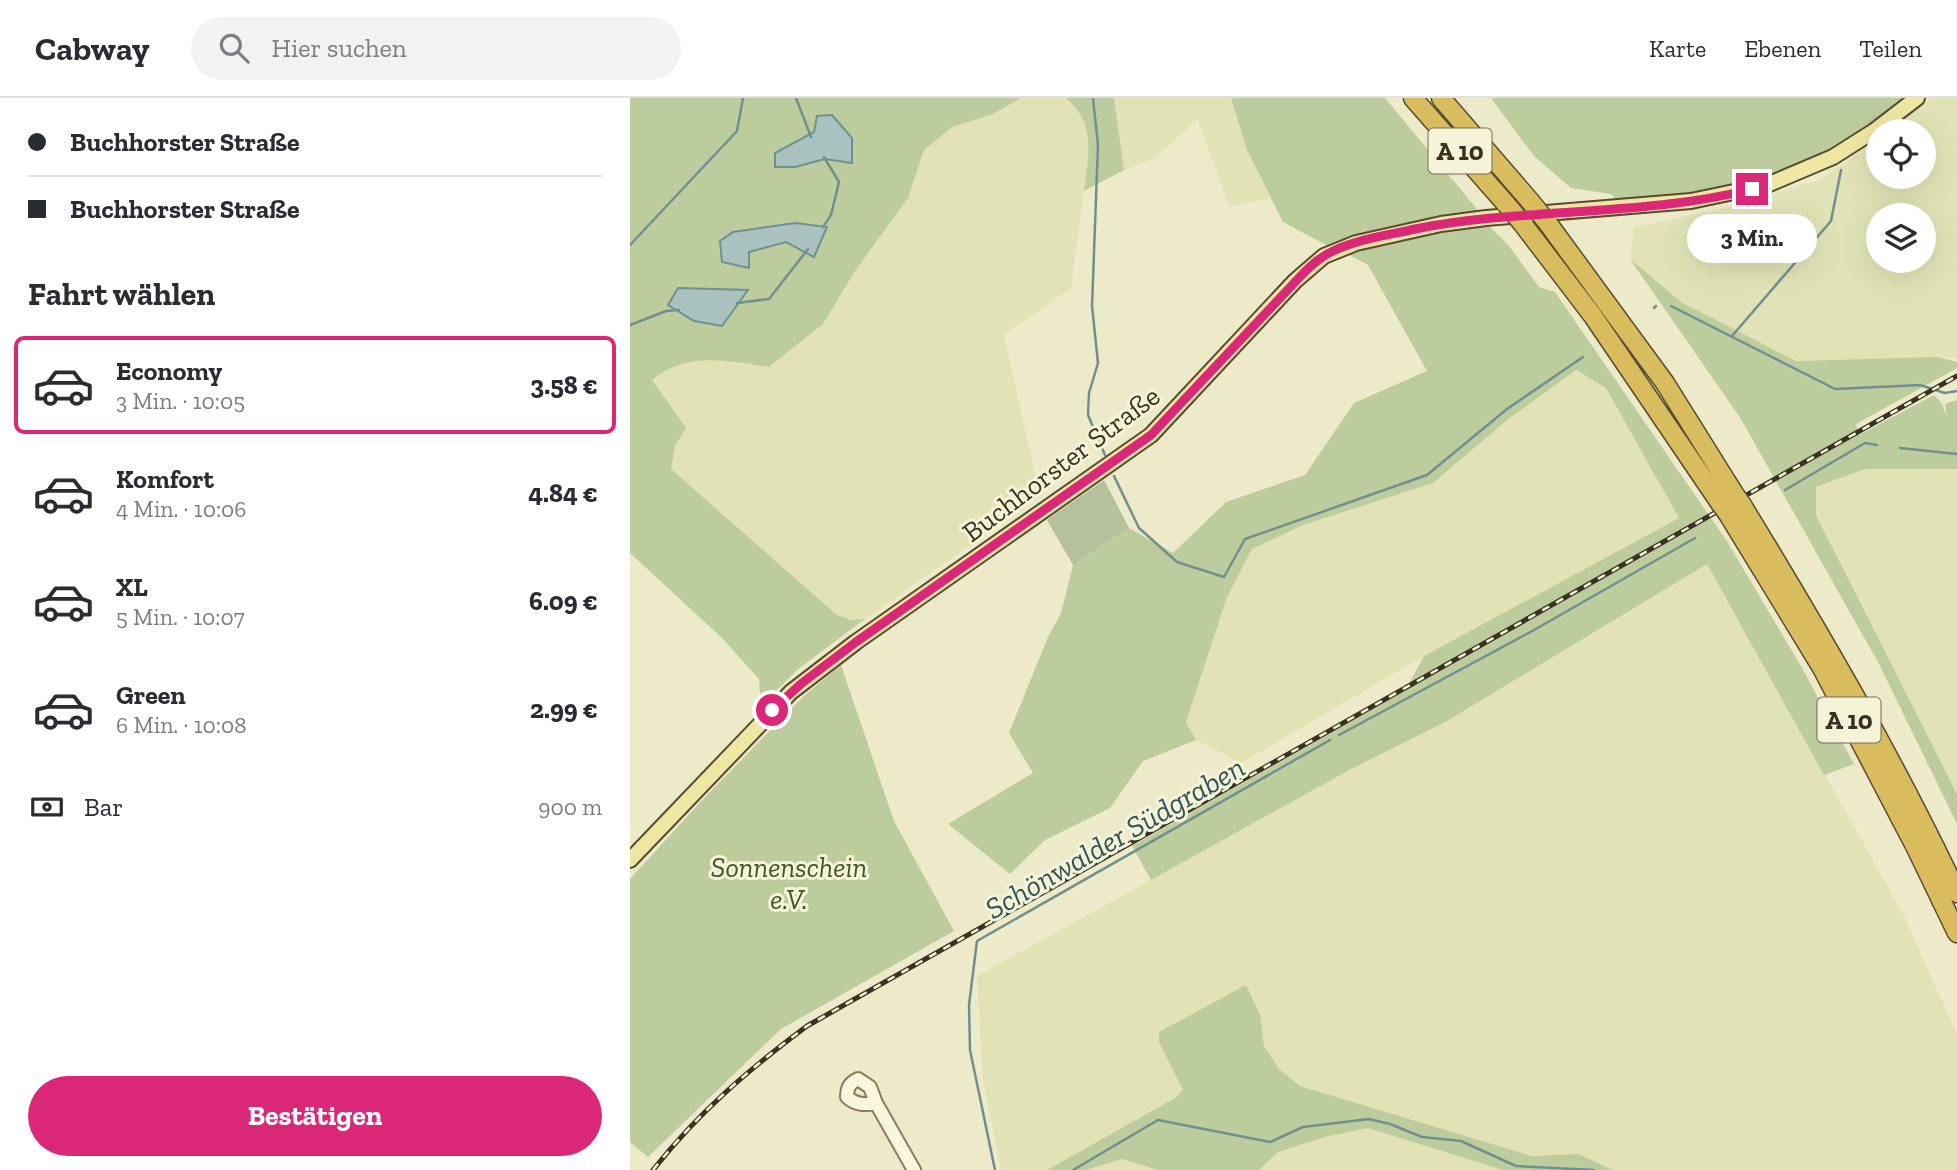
<!DOCTYPE html>
<html lang="de">
<meta charset="utf-8">
<style>
:root{--surface:#fff;--page:#f2f2f3;--text:#2b2b33;--muted:#7c7c81;--line:#e1e1e2;--accent:#db2777}
body{margin:0;font-family:"Zilla Slab",serif;background:var(--page);color:var(--text);height:100vh;display:flex;flex-direction:column;font-size:26px;white-space:nowrap}
*{box-sizing:border-box;margin:0}
p{font-size:23px;color:var(--muted)}
.icon{flex:none;width:38px;height:38px;fill:none;stroke:currentColor;stroke-width:2;stroke-linecap:round;stroke-linejoin:round}
.map{position:relative;flex:1;overflow:hidden}
.drawer{display:flex;flex-direction:column;background:var(--surface);width:630px}
.drawer>*{flex:none}
.banner{display:grid;align-content:center;height:154px;padding:0 28px;background:var(--surface)}
.tools{position:absolute;left:1236px;top:21px;display:grid;gap:14px}
.tools a{display:grid;place-items:center;width:70px;height:70px;border-radius:50%;background:var(--surface);box-shadow:0 7px 28px #0002;font-size:35px}
.end{position:absolute;width:32px;height:32px;margin:-16px;border:9px solid #db2777;background:#fff;box-shadow:0 0 0 4px #fff}
.from{border-radius:50%}
.bubble{position:absolute;height:49px;border-radius:24px;background:var(--surface);box-shadow:0 7px 28px #0002;font-size:23px;font-weight:700;line-height:49px;text-align:center}
.banner b{display:flex;align-items:center;gap:24px;height:66px;font-size:26px}
.banner b+b{border-top:2px solid var(--line)}
.banner i{width:18px;height:18px;background:var(--text)}
ul{padding:0;list-style:none}
li{display:flex;align-items:center;gap:21px;height:98px;margin:0 14px 10px;padding:0 14px;border:4px solid transparent;border-radius:10px}
li div{flex:1}
li b{display:block;font-size:26px}
li em{font-style:normal;font-weight:700}
li.active{border-color:var(--accent)}
li>.icon{width:63px;height:63px;stroke-width:1.5}
h2{padding:0 28px;font-size:32px;line-height:84px}
.pay{display:flex;align-items:center;gap:18px;height:77px;padding:0 28px;font-size:26px}
.pay p{margin-inline-start:auto}
.action{display:flex;gap:14px;margin-top:auto;padding:14px 28px}
.action a{flex:1;height:80px;border-radius:42px;background:var(--accent);color:#fff;font-size:28px;font-weight:700;line-height:80px;text-align:center}
header{display:flex;align-items:center;gap:42px;box-sizing:border-box;height:98px;padding:0 35px;background:var(--surface);border-bottom:2px solid var(--line)}
header strong{font-size:33px}
nav{display:flex;gap:38px;margin-inline-start:auto;font-size:24px}
.search{width:490px;height:63px;background:var(--page);display:flex;align-items:center;gap:18px;box-sizing:border-box;padding:0 24px;border-radius:38px;color:var(--muted);font-size:26px}
main{display:flex;flex:1;min-height:0}
.map>svg:first-child{display:block}
</style>
<header>
<strong>Cabway</strong>
<div class="search"><svg class="icon" aria-label="search" viewBox="0 0 24 24"><circle cx="10" cy="10" r="6"/><path d="M15 15l6 6"/></svg>Hier suchen</div>
<nav><a>Karte</a><a>Ebenen</a><a>Teilen</a></nav>
</header>
<main>
<section class="drawer">
<div class="banner">
<b><i class="from"></i>Buchhorster Straße</b>
<b><i></i>Buchhorster Straße</b>
</div>
<h2>Fahrt wählen</h2>
<ul>
<li class="active"><svg class="icon" aria-label="car" viewBox="0 0 24 24"><path d="M5 17H2v-5l4-1 3-4h7l3 4 3 1v5h-3M9 17h6M6 11h13"/><circle cx="7" cy="17" r="2"/><circle cx="17" cy="17" r="2"/></svg><div><b>Economy</b><p>3 Min. · 10:05</p></div><em>3.58 €</em></li>
<li><svg class="icon" aria-label="car" viewBox="0 0 24 24"><path d="M5 17H2v-5l4-1 3-4h7l3 4 3 1v5h-3M9 17h6M6 11h13"/><circle cx="7" cy="17" r="2"/><circle cx="17" cy="17" r="2"/></svg><div><b>Komfort</b><p>4 Min. · 10:06</p></div><em>4.84 €</em></li>
<li><svg class="icon" aria-label="car" viewBox="0 0 24 24"><path d="M5 17H2v-5l4-1 3-4h7l3 4 3 1v5h-3M9 17h6M6 11h13"/><circle cx="7" cy="17" r="2"/><circle cx="17" cy="17" r="2"/></svg><div><b>XL</b><p>5 Min. · 10:07</p></div><em>6.09 €</em></li>
<li><svg class="icon" aria-label="car" viewBox="0 0 24 24"><path d="M5 17H2v-5l4-1 3-4h7l3 4 3 1v5h-3M9 17h6M6 11h13"/><circle cx="7" cy="17" r="2"/><circle cx="17" cy="17" r="2"/></svg><div><b>Green</b><p>6 Min. · 10:08</p></div><em>2.99 €</em></li>
</ul>
<div class="pay"><svg class="icon" aria-label="cash" viewBox="0 0 24 24"><path d="M3 7h18v10H3z"/><circle cx="12" cy="12" r="2"/></svg>Bar<p>900 m</p></div>
<div class="action"><a>Bestätigen</a></div>
</section>
<div class="map">
<svg width="1327" height="1072" viewBox="0 0 1327 1072">
<rect width="100%" height="100%" fill="#edeac9"/>
<path fill="#e1e3b6" fill-rule="evenodd" d="M391,0H436L450,12L460,48L441,190L374,237L410,398L235,521L221,522L207,517L41,371L45,348L21,282L38,268L81,261L139,269L193,226L225,173L278,100L294,52L322,29L363,16Z
M484,0H601L617,52L640,100L599,109L568,21L524,61L494,72Z
M1300,0H1327V259L1166,263L1051,204L1000,161L1004,129L1096,110L1189,82L1248,42V79H1293V33H1259ZM1248,117H1293V163H1248Z
M946,272L976,290L1050,420L794,558L611,665L566,642L556,624L597,498L622,451L877,322Z
M1235,371H1327V696L1186,416V389Z
M1077,466L1273,816L1327,936V1072H983L948,1056L902,1058L670,988L649,971L634,948L630,916L529,944L553,992L545,1000L417,1072H371L353,981L347,878L721,671L817,623Z
M738,1030L771,1040L873,1072H629L648,1054L695,1039Z
M492,1061L512,1066L528,1072H456Z"/>
<path fill="#bccc9c" fill-rule="evenodd" d="M0,0H391L363,16L322,29L294,52L278,100L225,173L193,226L139,269C97,263 57,253 22,282L56,330L45,348L41,371L207,517L221,522L235,521L167,572L131,608L129,581L92,540L0,455ZM185,34L195,61L165,69L145,55Z
M436,0H484L494,72L454,93C459,57 466,26 436,0Z
M601,0H755L851,116L700,149L653,124L617,52Z
M861,0H1278C1234,33 1189,64 1136,83C1089,99 1037,99 988,104L981,96L941,90L904,58Z
M856,125L879,148L909,189L925,194L1098,445L1172,570L1224,666L1194,677L1077,466L817,623L721,671L521,782L502,748L775,593L794,558L1049,420L976,290L946,272L877,322L803,385L673,427L622,451L597,499L556,624L566,642L513,663L480,710L415,742L380,776L318,726L403,675L379,635L418,539L431,515L443,467L499,430L543,455L596,404L675,377L724,305L797,273L738,167L714,154L761,141Z
M1000,161L1051,204L1166,263L1308,259L1327,264V270L1226,326L1229,337L1304,297L1312,306L1317,319L1315,306L1327,302V371H1235L1186,389V417L1327,696V726L1249,566L1111,321Z
M211,567L264,723L324,833L151,931L18,1059L0,1044V781L74,700L174,598Z
M616,887L630,916L634,948L649,971L670,988L902,1058L948,1056L983,1072H873L738,1030L695,1039L648,1054L629,1072H528L492,1061L456,1072H417L545,1000L553,992L529,944V934Z"/>
<path fill="#b4c19b" d="M474,382L499,430L443,467L417,422Z"/>
<path fill="#a9c2c0" stroke="#70908f" stroke-width="2" d="M202,17L222,40V65L195,61L165,69H145V55L184,34L187,18Z
M165,125L197,129L184,159L156,144L119,154V170L92,164L90,143L103,134Z
M48,190L118,192L92,228L64,223L38,207Z"/>
<g fill="none" stroke-linecap="round" stroke-linejoin="round">
<path stroke="#70908f" stroke-width="2.5" d="M166,0L181,39
M463,0L468,47L462,208L468,265L459,295L458,317L475,357
M193,129L201,117L209,84L194,59
M0,147L107,33L113,0
M107,205L139,201L178,151
M1041,208L1205,291L1290,287L1315,295L1327,293
M1024,210L1026,208
M0,227L36,213L49,212
M1102,238L1201,123L1211,72
M1270,350L1327,356
M484,378L509,430L547,464L594,479L615,441L797,377L877,311L953,259
M1155,392L1235,345L1247,347
M709,637L904,532L1065,440
M365,1072L340,952L339,907L347,843L700,642
M443,1072L528,1022L640,1044L673,1029L739,1021L760,1026L792,1039L831,1043L886,1068L964,1072"/>
<defs>
<path id="minor" d="M246,1005C235,1007 226,1007 217,999C217,989 220,985 228,981L240,989L246,1005L284,1072"/>
<path id="major" d="M0,762L161,594L226,544L521,337L665,183L694,158L726,145L811,126L856,120L1061,103L1137,87L1203,59L1244,33L1287,0"/>
<path id="highway" d="M783,0L876,106
M811,0L900,103
M917,124L1035,285L1105,397
M892,125L963,218L1090,405
M1112,407C1189,533 1264,661 1327,795
M1098,416L1192,570L1286,750L1327,835"/>
</defs>
<use href="#minor" stroke="#897e5e" stroke-width="16"/>
<use href="#major" stroke="#574b31" stroke-width="18"/>
<use href="#highway" stroke="#574b31" stroke-width="21"/>
<use href="#minor" stroke="#f8f6dc" stroke-width="12"/>
<use href="#major" stroke="#eee7a3" stroke-width="14"/>
<use href="#highway" stroke="#d8bc5d" stroke-width="18"/>
<defs>
<path id="rail" d="M23,1072C69,1014 118,972 177,928L1327,278"/>
</defs>
<use href="#rail" stroke="#3a3221" stroke-width="5"/>
<use href="#rail" stroke="#f5f3d8" stroke-width="2.5" stroke-dasharray="8" stroke-linecap="butt"/>
<defs>
<path id="highway-bridge" d="M900,103L917,124
M876,106L892,125
M1105,397L1112,407
M1090,405L1098,416"/>
</defs>
<use href="#highway-bridge" stroke="#574b31" stroke-width="21" stroke-linecap="butt"/>
<use href="#highway-bridge" stroke="#d8bc5d" stroke-width="18"/>
</g>
<g fill="none" stroke-linecap="round" stroke-linejoin="round">
<path stroke="#db2777" stroke-width="9" d="M142,612L172,585L226,544L521,337L666,183C677,171 688,160 703,153C728,141 758,137 785,131C895,109 1015,119 1122,91"/>
</g>
<g text-anchor="middle" dominant-baseline="central" stroke-width="6" stroke-linejoin="round" paint-order="stroke">
<g fill="#f5f3d8" stroke="#726c58" stroke-width="2">
<rect x="798.5" y="30.5" width="63" height="45" rx="5"/>
<rect x="1187.5" y="599.5" width="63" height="45" rx="5"/>
</g>
<g font-size="26" font-weight="bold" fill="#3a3221">
<text x="830" y="53">A 10</text>
<text x="1219" y="622">A 10</text>
</g>
<g font-size="28" fill="#3a3221" stroke="#f5f3d8">
<text transform="translate(431 366) rotate(-37)">Buchhorster Straße</text>
</g>
<g font-size="28" font-style="italic" fill="#415628" stroke="#f5f3d8">
<text x="159" y="769">Sonnenschein<tspan x="159" dy="32">e.V.</tspan></text>
</g>
<g font-size="30" font-style="italic" fill="#315359" stroke="#f5f3d8">
<text transform="translate(485 740) rotate(-30)">Schönwalder Südgraben</text>
</g>
</g>
</svg>
<div class="tools">
<a><svg class="icon" aria-label="locate" viewBox="0 0 24 24"><circle cx="12" cy="12" r="6"/><path d="M12 2v4M12 18v4M2 12h4M18 12h4"/></svg></a>
<a><svg class="icon" aria-label="layers" viewBox="0 0 24 24"><path d="M12 4l9 5-9 5-9-5zM3 14l9 5 9-5"/></svg></a>
</div>
<i class="end from" style="left:142px;top:612px"></i>
<i class="end" style="left:1122px;top:91px"></i>
<div class="bubble" style="left:1057px;top:116px;width:130px">3 Min.</div>
</div>
</main>
